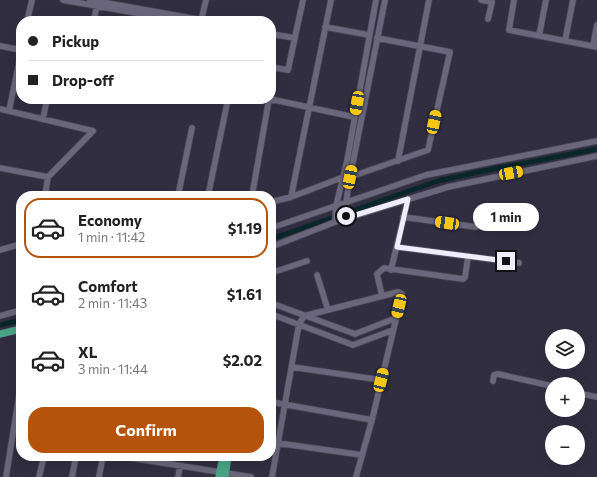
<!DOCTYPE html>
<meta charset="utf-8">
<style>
:root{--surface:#fff;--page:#f6f6f6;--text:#222;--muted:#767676;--line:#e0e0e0;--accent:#b45309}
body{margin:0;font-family:Commissioner,sans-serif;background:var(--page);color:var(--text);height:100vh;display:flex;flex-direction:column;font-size:15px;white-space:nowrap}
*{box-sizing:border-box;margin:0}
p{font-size:13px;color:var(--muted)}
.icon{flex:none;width:22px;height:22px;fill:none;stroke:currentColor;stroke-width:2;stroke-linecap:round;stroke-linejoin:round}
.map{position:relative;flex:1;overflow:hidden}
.sheet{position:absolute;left:16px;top:191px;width:260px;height:270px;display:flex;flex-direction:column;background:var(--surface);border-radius:16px;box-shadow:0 4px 16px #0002}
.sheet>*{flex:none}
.top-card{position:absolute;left:16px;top:16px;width:260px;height:88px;border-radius:16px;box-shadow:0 4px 16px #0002;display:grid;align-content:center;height:88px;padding:0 12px;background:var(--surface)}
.fabs{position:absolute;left:545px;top:329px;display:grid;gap:8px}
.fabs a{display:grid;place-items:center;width:40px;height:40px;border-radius:50%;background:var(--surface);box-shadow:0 4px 16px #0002;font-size:20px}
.end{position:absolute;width:18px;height:18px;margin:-9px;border:5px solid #efedf9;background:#111;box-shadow:0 0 0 2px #111}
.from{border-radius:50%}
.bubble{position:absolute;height:28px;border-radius:14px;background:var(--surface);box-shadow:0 4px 16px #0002;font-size:13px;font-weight:700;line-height:28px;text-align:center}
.car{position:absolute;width:12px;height:24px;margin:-12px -6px;border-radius:5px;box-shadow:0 0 3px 1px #0007;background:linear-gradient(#f5c518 24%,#345 0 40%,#f5c518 0 76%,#345 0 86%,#f5c518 0)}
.top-card b{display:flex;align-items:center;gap:14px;height:38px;font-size:15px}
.top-card b+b{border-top:1px solid var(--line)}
.top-card i{width:10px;height:10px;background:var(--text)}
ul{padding:7px 0 0;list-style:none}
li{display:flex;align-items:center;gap:12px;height:60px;margin:0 8px 6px;padding:0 4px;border:2px solid transparent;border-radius:16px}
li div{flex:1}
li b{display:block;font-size:15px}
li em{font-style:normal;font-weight:700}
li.selected{border-color:var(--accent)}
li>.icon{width:36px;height:36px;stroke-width:1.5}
.button{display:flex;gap:8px;margin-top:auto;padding:8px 12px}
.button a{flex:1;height:46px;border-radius:16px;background:var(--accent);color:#fff;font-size:16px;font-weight:700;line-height:46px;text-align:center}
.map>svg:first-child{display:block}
</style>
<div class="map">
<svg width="597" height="477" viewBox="0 0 597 477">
<rect width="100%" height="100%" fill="#312e41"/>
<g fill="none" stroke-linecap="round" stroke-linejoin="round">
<path stroke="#092629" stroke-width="5" d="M271,239L438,181L478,172L597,149
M0,325L21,320"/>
<defs>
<path id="minor" d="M63,0L181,21
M90,0L202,20
M481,0L492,2L488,19
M514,0L509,30L597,47
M27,21L32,0
M94,21L97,4
M201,21L206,0
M325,27L369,35
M271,34L295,38
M539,36L546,0
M565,41L573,0
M0,46L21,50
M593,46L597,25
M271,67L288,70L303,0
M270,99L354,117
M0,109L93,131
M9,111L21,53
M43,119L47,99
M398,161L429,0
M0,168L48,177
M350,177L428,150L450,52L377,38
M45,196L48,177L93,131
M178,196L192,128
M208,196L228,99
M252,196L269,99
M291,197L331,0
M271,202L291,197L341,178
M403,217L476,227
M346,218V203L350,177L385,0
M335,222L336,206L347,161L376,0
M271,228L426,175L597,141
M271,247L335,222L448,187L597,156
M397,247L519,263
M0,250L21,244
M391,270L408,199
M271,273L307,261
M317,275L328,310
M382,296L377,274L384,268L463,279L465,277L468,257
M271,303L355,334L396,318
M271,314L353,345L393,330
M0,316L21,310
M292,367L381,380
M493,381L494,375L498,374L552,386
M578,393L597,397
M271,402L372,420
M277,443L362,455
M119,456L251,477
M6,477L21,383
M39,477L44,456
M72,477L76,456
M99,477L103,456
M178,477L180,467
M272,477L299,324L304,316L398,292L402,294L372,420L356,477"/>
<path id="major" d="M0,334L21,329
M219,477L223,456
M225,477L228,456"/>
</defs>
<use href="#minor" stroke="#4c4a59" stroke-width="7"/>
<use href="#major" stroke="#4c4a59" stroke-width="8"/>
<use href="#minor" stroke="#6a677c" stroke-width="5.5"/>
<use href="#major" stroke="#49a587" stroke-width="7"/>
</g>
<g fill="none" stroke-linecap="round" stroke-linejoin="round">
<path stroke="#efedf9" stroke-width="5" d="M346,216V218L408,199L397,247L506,261"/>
</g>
</svg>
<div class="fabs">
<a><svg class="icon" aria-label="layers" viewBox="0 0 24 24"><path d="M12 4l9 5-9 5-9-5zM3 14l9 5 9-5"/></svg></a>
<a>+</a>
<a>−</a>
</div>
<i class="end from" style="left:346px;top:216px"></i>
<i class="end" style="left:506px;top:261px"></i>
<div class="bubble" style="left:473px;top:203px;width:66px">1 min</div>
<i class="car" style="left:357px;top:103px;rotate:190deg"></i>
<i class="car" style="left:434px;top:122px;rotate:12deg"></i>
<i class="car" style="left:511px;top:173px;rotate:79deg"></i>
<i class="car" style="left:350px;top:177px;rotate:11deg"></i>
<i class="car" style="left:447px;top:223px;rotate:278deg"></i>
<i class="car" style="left:399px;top:306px;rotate:193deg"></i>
<i class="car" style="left:381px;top:380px;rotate:14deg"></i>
<div class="top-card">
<b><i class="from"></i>Pickup</b>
<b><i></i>Drop-off</b>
</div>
<section class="sheet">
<ul>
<li class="selected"><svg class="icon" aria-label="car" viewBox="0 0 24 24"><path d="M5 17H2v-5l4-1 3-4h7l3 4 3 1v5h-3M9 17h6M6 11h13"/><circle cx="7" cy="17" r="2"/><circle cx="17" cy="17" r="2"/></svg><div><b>Economy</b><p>1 min · 11:42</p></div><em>$1.19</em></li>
<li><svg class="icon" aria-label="car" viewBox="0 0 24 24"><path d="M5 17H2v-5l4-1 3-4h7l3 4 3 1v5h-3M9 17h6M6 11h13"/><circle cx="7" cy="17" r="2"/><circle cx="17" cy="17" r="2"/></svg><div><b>Comfort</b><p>2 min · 11:43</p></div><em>$1.61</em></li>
<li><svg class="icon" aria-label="car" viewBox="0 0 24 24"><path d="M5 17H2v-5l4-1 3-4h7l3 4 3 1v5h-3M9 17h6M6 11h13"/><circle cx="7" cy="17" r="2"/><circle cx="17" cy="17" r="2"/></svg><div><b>XL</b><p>3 min · 11:44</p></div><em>$2.02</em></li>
</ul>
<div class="button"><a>Confirm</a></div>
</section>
</div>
